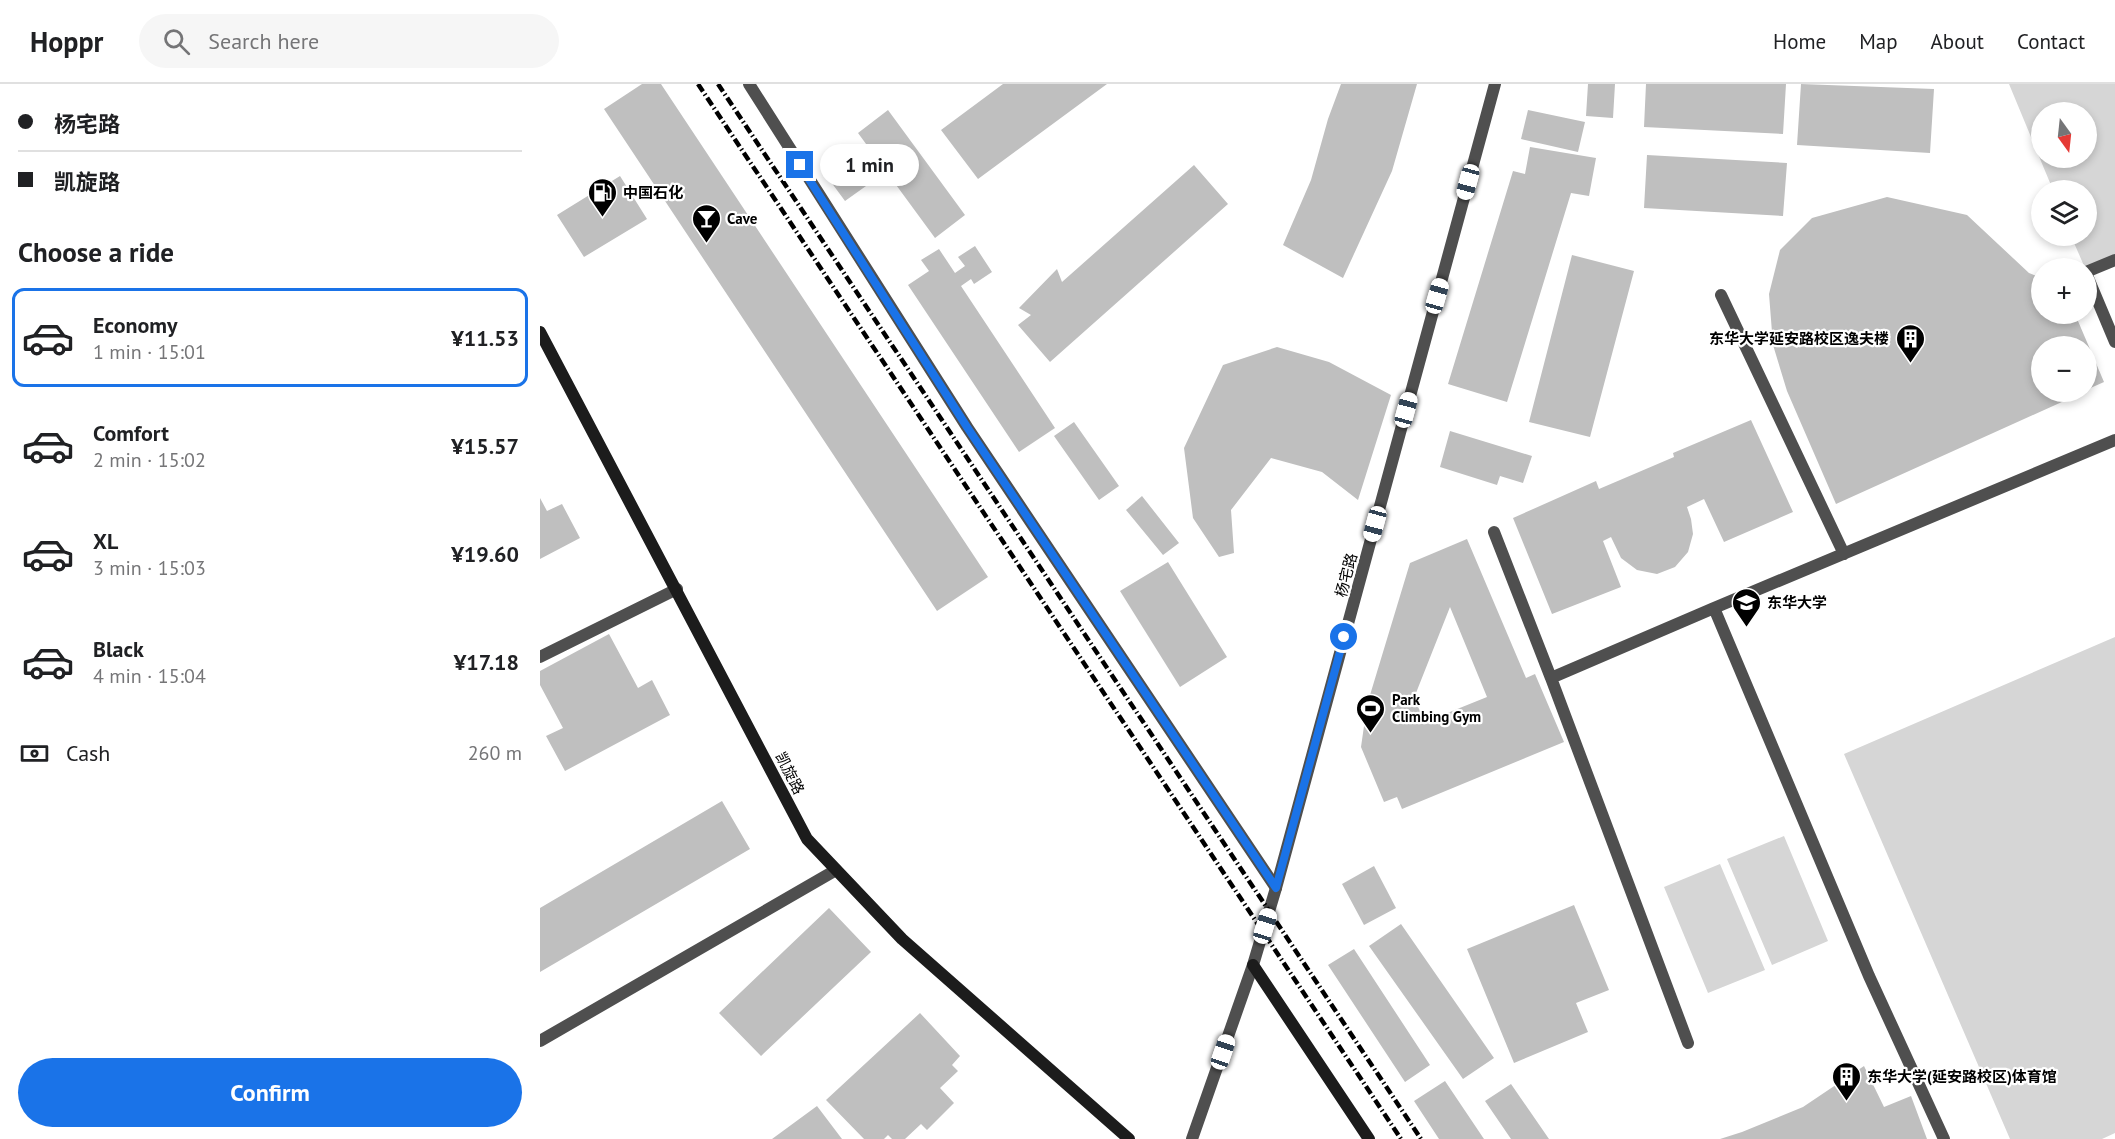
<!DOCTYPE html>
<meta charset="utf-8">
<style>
:root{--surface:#fff;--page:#f6f6f6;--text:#202124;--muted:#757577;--line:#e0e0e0;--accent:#1a73e8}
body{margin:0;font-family:"PT Sans","Noto Sans SC",sans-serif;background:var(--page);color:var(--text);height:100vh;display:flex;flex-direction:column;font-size:22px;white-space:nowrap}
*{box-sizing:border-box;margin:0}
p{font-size:20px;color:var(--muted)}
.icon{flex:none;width:33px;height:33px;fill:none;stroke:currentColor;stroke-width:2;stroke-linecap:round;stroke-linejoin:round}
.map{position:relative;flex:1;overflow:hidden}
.drawer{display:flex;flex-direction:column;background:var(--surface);width:540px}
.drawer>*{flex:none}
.guide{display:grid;align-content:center;height:132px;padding:0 18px;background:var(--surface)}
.needle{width:39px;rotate:165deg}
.controls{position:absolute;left:1491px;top:18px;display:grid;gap:12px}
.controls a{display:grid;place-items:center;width:66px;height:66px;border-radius:50%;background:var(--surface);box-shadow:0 3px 9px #0003;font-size:30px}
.end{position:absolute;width:27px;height:27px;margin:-14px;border:8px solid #1a73e8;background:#fff;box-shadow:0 0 0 3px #fff}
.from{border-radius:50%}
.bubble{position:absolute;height:42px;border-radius:21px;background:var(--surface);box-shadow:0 3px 9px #0003;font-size:20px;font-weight:600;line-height:42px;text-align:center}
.car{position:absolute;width:18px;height:36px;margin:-18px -9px;border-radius:8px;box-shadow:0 0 4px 2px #0007;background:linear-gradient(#fff 24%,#345 0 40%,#fff 0 76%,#345 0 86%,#fff 0)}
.guide b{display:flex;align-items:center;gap:21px;height:57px;font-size:22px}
.guide b+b{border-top:2px solid var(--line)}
.guide i{width:15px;height:15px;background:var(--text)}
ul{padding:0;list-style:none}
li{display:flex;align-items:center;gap:18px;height:99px;margin:0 12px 9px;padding:0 6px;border:3px solid transparent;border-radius:12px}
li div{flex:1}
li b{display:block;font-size:22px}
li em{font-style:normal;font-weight:600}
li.current{border-color:var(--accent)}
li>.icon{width:54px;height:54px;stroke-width:1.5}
h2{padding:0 18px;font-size:27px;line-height:72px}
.pay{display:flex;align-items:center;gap:15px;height:66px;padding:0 18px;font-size:22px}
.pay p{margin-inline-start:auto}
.action{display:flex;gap:12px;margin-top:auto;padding:12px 18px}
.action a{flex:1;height:69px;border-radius:36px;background:var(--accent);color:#fff;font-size:24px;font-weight:600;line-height:69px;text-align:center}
header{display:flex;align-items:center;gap:36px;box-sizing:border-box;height:84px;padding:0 30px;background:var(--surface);border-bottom:2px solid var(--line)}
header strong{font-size:28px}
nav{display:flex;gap:33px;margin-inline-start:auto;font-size:21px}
.search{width:420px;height:54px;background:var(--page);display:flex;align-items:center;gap:15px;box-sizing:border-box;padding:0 21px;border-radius:33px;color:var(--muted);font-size:22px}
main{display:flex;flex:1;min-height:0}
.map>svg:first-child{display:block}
</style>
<header>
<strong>Hoppr</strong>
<div class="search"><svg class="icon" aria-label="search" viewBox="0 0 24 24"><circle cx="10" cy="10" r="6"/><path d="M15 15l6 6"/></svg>Search here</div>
<nav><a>Home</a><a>Map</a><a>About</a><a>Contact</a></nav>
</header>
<main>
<section class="drawer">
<div class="guide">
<b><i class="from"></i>杨宅路</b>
<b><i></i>凯旋路</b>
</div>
<h2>Choose a ride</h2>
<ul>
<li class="current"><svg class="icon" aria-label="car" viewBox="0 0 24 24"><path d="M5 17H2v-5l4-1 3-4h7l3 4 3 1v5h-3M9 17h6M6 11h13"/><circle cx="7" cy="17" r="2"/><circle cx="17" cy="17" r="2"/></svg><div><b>Economy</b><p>1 min · 15:01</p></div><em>¥11.53</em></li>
<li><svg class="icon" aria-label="car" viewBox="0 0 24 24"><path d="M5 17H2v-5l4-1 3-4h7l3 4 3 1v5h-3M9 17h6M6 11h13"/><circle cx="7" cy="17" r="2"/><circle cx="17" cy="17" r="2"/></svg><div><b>Comfort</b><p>2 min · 15:02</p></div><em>¥15.57</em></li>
<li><svg class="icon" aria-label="car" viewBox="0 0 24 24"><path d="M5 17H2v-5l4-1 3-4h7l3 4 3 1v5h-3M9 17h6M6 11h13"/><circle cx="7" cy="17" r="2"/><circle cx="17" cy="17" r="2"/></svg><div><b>XL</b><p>3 min · 15:03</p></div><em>¥19.60</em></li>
<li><svg class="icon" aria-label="car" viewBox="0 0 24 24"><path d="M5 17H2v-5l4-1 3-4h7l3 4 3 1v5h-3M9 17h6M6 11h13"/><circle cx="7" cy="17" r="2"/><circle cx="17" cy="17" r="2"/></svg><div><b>Black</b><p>4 min · 15:04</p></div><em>¥17.18</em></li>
</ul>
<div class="pay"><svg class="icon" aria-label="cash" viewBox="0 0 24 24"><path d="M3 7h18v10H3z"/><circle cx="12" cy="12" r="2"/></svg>Cash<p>260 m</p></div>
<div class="action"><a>Confirm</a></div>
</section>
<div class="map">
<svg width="1575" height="1055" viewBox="0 0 1575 1055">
<rect width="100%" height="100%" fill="#fff"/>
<path fill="#d6d6d6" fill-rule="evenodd" d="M1469,0H1575V176L1545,184L1531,152H1546V106H1513ZM1502,28H1546V74H1502Z
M1575,553V1049L1562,1055H1470L1304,670Z
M1244,752L1288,857L1232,881L1187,775Z
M1180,780L1225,886L1168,909L1124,803Z"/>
<path fill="#bfbfbf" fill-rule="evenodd" d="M102,0H121L448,493L397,527L64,25Z
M463,0H567L438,95L401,46Z
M801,0H877L852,87L803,194L743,161L771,96L788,35Z
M1048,0H1075L1073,34L1046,32Z
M1106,0H1246L1243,50L1104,43Z
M1261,0L1394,5L1390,69L1257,61Z
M348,26L425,131L395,154L318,49Z
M988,26L1045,38L1038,68L981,55Z
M990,63L1056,74L1049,112L1031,109L967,318L908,300L973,87L985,90Z
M1107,71L1247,79L1243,132L1104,124Z
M325,73L340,92L305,117L291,98Z
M654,81L688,120L510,278L478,241L491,231L479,224L517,185L522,198Z
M80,92L107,135L44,173L17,131Z
M1347,113L1427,131L1489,189L1502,194V230H1535L1564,298L1546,306V262H1502V308H1544L1296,420L1247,307L1233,261L1229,210L1240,166L1272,134Z
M435,162L452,188L434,200L431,195L421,202L515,344L479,368L368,201L389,187L381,176L399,165L415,189L425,182L418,173Z
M1032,171L1094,187L1050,353L989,338Z
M737,263L789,278L851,311L818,416L782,388L731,374L691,426L694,469L679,473L653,434L644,364L683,281Z
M1211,336L1253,428L1184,458L1164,415L1147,423L1151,435L1153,450L1148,468L1135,483L1117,490L1097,486L1081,474L1071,453L1063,457L1081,503L1012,530L973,434L1056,397L1059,405L1134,373L1133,369Z
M534,338L579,402L559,416L514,352Z
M910,347L992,372L983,399L960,392L957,401L900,383Z
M602,412L639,459L623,471L586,426Z
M0,414L7,427L22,420L40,454L0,475Z
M927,455L986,594L995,590L1024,658L862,725L857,713L844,718L821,663L827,621L870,479ZM910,523L947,613L885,638L874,614Z
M628,478L687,573L640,603L580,507Z
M69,550L98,604L112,596L130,631L25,687L6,652L23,644L0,601V587Z
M182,717L210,765L0,888V824Z
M834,782L856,824L824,841L802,800Z
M1034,821L1069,906L1036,919L1048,948L974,979L927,865Z
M289,824L331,868L221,972L179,929Z
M861,840L954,974L923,995L829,862Z
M814,865L890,981L865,998L788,881Z
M380,929L420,972L412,981L418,987L400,1004L414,1019L387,1046L381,1040L365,1055H352L348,1051L344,1055H324L286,1016Z
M1324,982L1344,1023L1371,1012L1387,1055H1180L1202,1048L1263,1023Z
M905,997L944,1055H899L874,1017Z
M971,1000L1009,1055H971L945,1017Z
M277,1022L302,1055H232Z"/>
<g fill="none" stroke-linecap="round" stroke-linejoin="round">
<path stroke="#4f4f4f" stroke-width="12" d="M209,0L427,343L736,804
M1546,188L1575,176
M1546,189L1575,258
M1181,211L1304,470
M954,448L1011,594L1174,524
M0,573L137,505
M1011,594L1148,959
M0,957L296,786
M1404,1055L1329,892L1174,524L1575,356"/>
<path stroke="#4f4f4f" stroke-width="12" d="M652,1055L713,881L736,804L955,0"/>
<path stroke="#1c1c1c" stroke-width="12" d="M0,248L267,755L362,855L589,1055
M713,881L829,1055"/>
<path stroke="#000" stroke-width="4.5" stroke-dasharray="9 3 1.5 3" stroke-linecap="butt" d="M158,0L861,1055
M178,0L881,1055"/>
</g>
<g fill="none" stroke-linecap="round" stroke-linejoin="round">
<path stroke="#1a73e8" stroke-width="8" d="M260,81L427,343L736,804L804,553"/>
</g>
<defs>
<symbol id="fuel-pin" viewBox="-11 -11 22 30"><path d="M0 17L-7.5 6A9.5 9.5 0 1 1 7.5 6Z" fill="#000" stroke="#fff"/><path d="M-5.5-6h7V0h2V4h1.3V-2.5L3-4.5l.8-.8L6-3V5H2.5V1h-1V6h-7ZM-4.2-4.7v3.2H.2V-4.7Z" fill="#fff"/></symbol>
<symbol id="bar-pin" viewBox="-11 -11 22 30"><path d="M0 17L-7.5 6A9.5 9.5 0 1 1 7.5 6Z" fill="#000" stroke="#fff"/><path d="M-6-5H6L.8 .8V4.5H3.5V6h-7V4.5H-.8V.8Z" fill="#fff"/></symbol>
<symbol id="building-pin" viewBox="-11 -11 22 30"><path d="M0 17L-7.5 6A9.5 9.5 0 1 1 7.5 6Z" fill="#000" stroke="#fff"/><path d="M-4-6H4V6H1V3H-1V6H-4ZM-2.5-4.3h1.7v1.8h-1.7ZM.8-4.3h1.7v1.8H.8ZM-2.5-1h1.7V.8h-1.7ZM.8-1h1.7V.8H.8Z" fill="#fff"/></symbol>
<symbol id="university-pin" viewBox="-11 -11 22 30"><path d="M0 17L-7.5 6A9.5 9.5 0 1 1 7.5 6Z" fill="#000" stroke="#fff"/><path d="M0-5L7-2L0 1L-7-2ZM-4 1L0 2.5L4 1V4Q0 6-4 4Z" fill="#fff"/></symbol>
<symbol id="stadium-pin" viewBox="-11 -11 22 30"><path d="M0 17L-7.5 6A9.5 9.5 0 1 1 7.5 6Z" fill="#000" stroke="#fff"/><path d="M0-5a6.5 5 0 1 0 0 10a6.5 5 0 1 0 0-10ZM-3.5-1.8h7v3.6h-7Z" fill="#fff"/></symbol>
</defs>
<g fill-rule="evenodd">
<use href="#fuel-pin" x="46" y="92" width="33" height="45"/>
<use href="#bar-pin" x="150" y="118" width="33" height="45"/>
<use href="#building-pin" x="1354" y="238" width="33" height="45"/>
<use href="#university-pin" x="1190" y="502" width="33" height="45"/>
<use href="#stadium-pin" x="814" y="608" width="33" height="45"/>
<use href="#building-pin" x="1290" y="976" width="33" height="45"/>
</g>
<g text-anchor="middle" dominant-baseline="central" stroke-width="4.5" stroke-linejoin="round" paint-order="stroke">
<g font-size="15" font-weight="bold" fill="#000" stroke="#fff" text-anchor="start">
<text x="83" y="108">中国石化</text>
<text x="187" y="134">Cave</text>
<text x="1349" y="254" text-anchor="end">东华大学延安路校区逸夫楼</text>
<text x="1227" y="518">东华大学</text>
<text x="852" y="615">Park<tspan x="852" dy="17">Climbing Gym</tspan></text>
<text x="1327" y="992">东华大学(延安路校区)体育馆</text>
</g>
<g font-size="15" fill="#000" stroke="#fff">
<text transform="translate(806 491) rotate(-75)">杨宅路</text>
<text transform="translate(250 689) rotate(63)">凯旋路</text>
</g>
</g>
</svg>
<div class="controls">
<a><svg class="needle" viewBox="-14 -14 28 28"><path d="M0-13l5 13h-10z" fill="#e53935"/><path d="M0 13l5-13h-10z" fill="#757577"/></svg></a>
<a><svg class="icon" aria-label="layers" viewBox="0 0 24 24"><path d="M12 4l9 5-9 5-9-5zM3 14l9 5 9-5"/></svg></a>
<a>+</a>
<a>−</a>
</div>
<i class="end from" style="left:804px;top:553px"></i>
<i class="end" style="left:260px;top:81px"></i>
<div class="bubble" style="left:280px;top:60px;width:99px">1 min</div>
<i class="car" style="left:928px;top:98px;rotate:195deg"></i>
<i class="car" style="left:897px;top:212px;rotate:16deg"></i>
<i class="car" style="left:866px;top:326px;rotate:15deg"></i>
<i class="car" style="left:835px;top:440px;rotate:195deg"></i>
<i class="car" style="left:725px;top:842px;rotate:17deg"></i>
<i class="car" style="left:683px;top:968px;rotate:19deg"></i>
</div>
</main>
